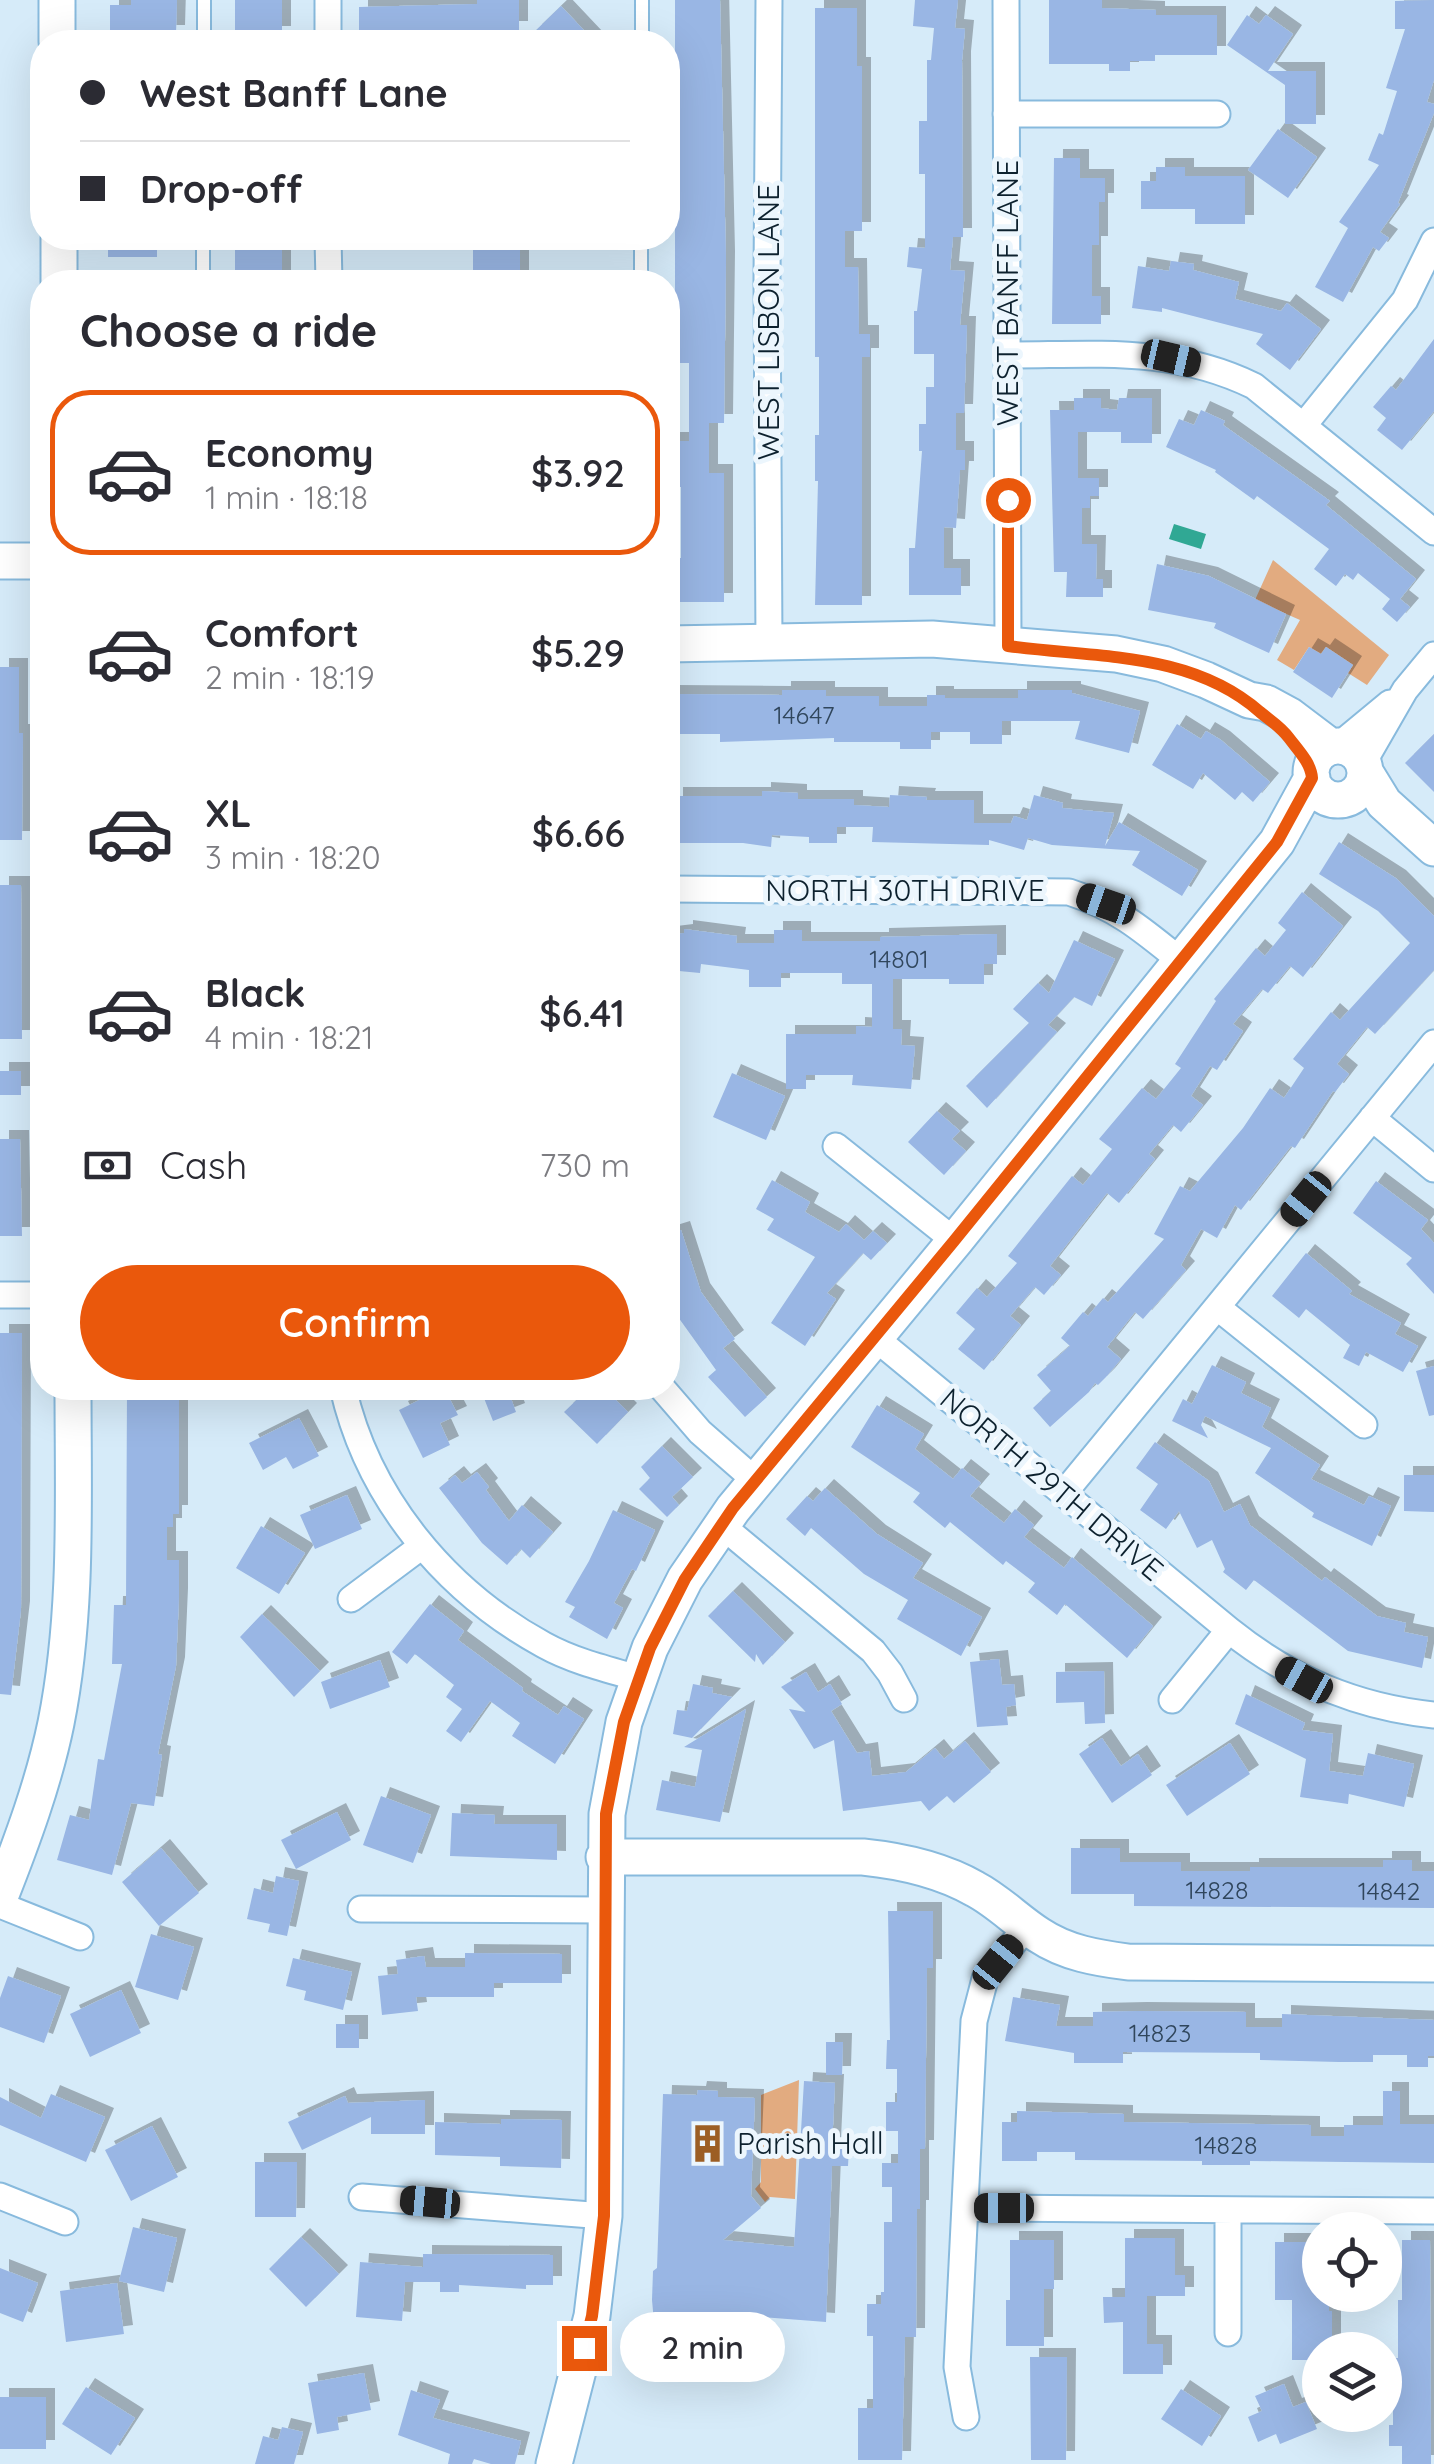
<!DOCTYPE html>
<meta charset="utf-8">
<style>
:root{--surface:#fff;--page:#f7f7f7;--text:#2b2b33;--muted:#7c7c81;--line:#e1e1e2;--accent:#ea580c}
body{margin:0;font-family:Quicksand,sans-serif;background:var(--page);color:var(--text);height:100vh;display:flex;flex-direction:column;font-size:38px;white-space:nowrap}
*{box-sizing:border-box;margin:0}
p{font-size:32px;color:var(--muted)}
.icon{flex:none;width:55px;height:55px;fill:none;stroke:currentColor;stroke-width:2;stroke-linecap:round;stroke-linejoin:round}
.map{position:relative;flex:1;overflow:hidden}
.sheet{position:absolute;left:30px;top:270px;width:650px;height:1130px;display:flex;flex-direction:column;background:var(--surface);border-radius:40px;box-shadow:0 10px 40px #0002}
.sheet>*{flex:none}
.top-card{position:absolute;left:30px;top:30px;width:650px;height:220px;border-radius:40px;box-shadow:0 10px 40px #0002;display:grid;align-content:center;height:220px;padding:0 50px;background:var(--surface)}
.controls{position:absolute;left:1302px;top:2212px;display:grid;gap:20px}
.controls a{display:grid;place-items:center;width:100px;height:100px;border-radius:50%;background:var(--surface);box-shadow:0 10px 40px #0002;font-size:50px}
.end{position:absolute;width:45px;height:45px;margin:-22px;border:12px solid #ea580c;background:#fff;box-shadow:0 0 0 5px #fff}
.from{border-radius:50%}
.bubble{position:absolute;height:70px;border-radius:35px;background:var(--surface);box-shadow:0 10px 40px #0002;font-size:32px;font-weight:600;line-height:70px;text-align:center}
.car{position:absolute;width:30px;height:60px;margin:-30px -15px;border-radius:12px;box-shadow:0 0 8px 2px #0007;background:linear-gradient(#222 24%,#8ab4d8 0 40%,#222 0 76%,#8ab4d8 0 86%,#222 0)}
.top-card b{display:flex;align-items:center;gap:35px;height:95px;font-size:38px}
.top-card b+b{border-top:2px solid var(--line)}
.top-card i{width:25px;height:25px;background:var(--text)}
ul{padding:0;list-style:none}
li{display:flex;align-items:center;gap:30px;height:165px;margin:0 20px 15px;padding:0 30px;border:5px solid transparent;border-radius:40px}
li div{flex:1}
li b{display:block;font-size:38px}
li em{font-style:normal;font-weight:600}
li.selected{border-color:var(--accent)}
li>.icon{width:90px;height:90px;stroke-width:1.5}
h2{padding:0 50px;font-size:45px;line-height:120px}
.pay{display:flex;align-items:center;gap:25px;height:110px;padding:0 50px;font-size:38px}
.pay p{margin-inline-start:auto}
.cta{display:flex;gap:20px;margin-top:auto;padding:20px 50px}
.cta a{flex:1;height:115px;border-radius:60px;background:var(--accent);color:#fff;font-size:40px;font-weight:600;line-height:115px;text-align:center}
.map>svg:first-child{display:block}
</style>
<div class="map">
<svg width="1434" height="2464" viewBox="0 0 1434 2464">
<defs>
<filter id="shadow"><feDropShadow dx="9" dy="-9" stdDeviation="0" flood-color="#0004"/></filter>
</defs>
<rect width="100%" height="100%" fill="#d6ebf9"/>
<path fill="#e2ab80" d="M1273,560L1389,655L1367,685L1348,673L1353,665L1326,647L1321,654L1309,647L1294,670L1277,660L1300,620L1255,600Z
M799,2080L795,2199L770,2197L765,2202L755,2189L761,2182V2095Z"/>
<path fill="#30a894" d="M1174,524L1206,534L1201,549L1169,539Z"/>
<path fill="#99b6e4" filter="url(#shadow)" d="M131,0H177L176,34H110V5H131Z
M235,0H282V35H235Z
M477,0H519V30H463V35H429V42H359V7L477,4Z
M675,0H720L726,260L724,423H709V473H724V602H676V558H681V487H677V465H668V441H689V363H668V346H675Z
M915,0H958L955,28L965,29L962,60L963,237H953L950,270L965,271L960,325H967L964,413H956V450H965V470H960L956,528L944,527V568H961V595H909V548H915L922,451H919V424H926V387H934V354H914V311H917L922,269L907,267L909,247L925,248V174H919V121H927V60H931L934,28L913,26Z
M1049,0H1102V8L1156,10V15H1217V55H1155V61H1130V71H1109V64H1049Z
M1434,0V80L1427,102L1434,104V113L1398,203L1400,204L1380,232L1389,238L1379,251L1373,247L1343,302L1315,287L1348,228L1339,222L1379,165L1368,160L1379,133L1383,135L1397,91L1386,88L1405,29H1395V1Z
M561,6L595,42H542L533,33Z
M815,8H857V66H862V231H845V267H858L859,334H870V357H862V605H815L818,481H815V435H819V357H815Z
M1247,15L1259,24L1266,15L1293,34L1268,71H1316V124H1285V85L1227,45Z
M1278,129L1317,157L1288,198L1248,170Z
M1054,158H1080V178H1105V202H1099V245H1092V296H1101V324H1052Z
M1156,167H1185V176H1245V224H1195V209H1141V181H1156Z
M108,238H157V257H108Z
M235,238H273V246H282V280H235Z
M473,250H520V282H473Z
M1171,261L1194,264L1193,270L1239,282L1235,299L1281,311L1287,303L1321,329L1290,370L1256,344L1263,334L1162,308V312L1132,308L1138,266L1169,271Z
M1434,339V411L1402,450L1377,430L1386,418L1373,407L1391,386L1396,390Z
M1074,398H1101V408L1117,410L1119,398H1152V443H1121V432H1078V478H1099V496H1090V508H1082V544H1097L1096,579H1103V597H1066L1067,572H1054L1050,410H1074Z
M1201,410L1225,421L1223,425L1330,501L1326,505L1416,579L1400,599L1410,607L1397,622L1382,609L1390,599L1358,573L1353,580L1345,574L1336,586L1314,569L1329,549L1257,496L1254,500L1215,472L1216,470L1166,447L1179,419L1194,425Z
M1157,564L1209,576L1286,614L1269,653L1214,628L1216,623L1148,610Z
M1309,647L1321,654L1326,647L1353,665L1332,698L1293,672Z
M0,667H19V733H23L22,840H0Z
M782,690H826V696H879V706H927V695H945V698H1018V690H1072V693L1140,711L1129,753L1075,739L1080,721H1002V744H970V732H931V749H900V742H834V738L720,742V734H668V694L782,695Z
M1177,724L1201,739L1206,731L1221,740L1270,782L1253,802L1242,792L1235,800L1203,773L1193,789L1152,765Z
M1434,734V792L1405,763Z
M762,791L798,793V799H854V805L889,807L890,795L927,797L926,800H974V823H1011L1014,816L1027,820L1034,795L1063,803L1062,808L1114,813L1105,846L1119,822L1198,870L1182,896L1132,865L1140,851L1052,845L1028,838L1024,850L989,840V845L872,842L873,827H837V843H809V837L772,835L771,847L743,843H674V796H762Z
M1339,842L1397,879L1434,916V970L1375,1034L1367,1027L1337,1064L1349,1074L1335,1092L1333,1091L1295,1148L1291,1146L1241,1210L1235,1205L1217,1238L1201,1229L1181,1265L1186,1270L1143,1319L1135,1312L1107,1347L1121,1359L1106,1377L1098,1385L1095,1383L1089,1392L1050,1427L1033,1408L1051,1391L1037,1375L1070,1346L1061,1338L1083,1312L1088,1316L1103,1298L1108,1302L1164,1239L1154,1234L1180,1186L1190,1191L1243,1128L1270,1088L1284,1098L1304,1068L1293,1059L1331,1012L1340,1020L1410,943L1378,911L1319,874Z
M0,885H21L22,1039H0Z
M1302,892L1343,926L1303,977L1290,966L1268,993L1262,989L1233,1024L1243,1031L1217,1070L1210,1066L1191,1096L1203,1105L1181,1132L1173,1125L1149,1154L1155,1159L1119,1203L1107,1193L1050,1266L1061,1275L1044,1295L1035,1287L1010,1316L1021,1325L984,1370L958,1349L975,1329L956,1313L977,1288L987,1297L1017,1263L1008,1256L1072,1176L1083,1185L1112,1149L1099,1139L1142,1088L1156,1099L1181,1068L1175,1064L1216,1001L1214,999L1256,948L1265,956L1286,930L1278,923Z
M684,929L737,936L736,943H774V930H802V941H880V937L997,934V964H984V984H949V979H893V1029H902L901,1045L915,1046L911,1089L852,1085L853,1075H806V1089H786V1034H856V1026L872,1027V984H842V973H781V987H749V970L701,964L700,973L679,971L680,959L668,960V935L684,933Z
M1074,940L1115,959L1092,1006L1074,997L1048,1025L1057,1032L987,1108L966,1086L1029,1023L1013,1009L1038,983L1049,993Z
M0,1071H21V1095H0Z
M732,1073L785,1096L766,1140L713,1117Z
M937,1111L960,1131L952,1139L966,1151L944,1175L908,1142Z
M0,1139H20L22,1236H0Z
M772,1180L810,1202L805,1212L839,1232L846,1224L864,1240L873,1231L887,1243L871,1260L863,1253L827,1293L836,1299L805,1346L771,1323L815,1257L767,1230L774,1219L756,1209Z
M1376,1181L1428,1220L1421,1229L1434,1243V1294L1406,1264L1412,1258L1353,1213Z
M681,1230L701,1292L735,1339L723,1348L767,1397L745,1417L708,1377L716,1370L668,1303V1234Z
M1306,1253L1352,1291L1349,1294L1401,1323L1395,1334L1418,1346L1403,1372L1366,1352L1359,1366L1343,1358L1350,1345L1306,1309L1299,1318L1272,1296Z
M0,1333H22L21,1610L11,1695L0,1694Z
M1212,1365L1246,1382L1241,1393L1271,1408L1262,1427L1320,1465L1311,1479L1364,1505L1369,1496L1391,1506L1372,1546L1312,1517L1314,1513L1255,1473L1271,1448L1205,1416L1201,1425L1208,1438L1172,1421L1183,1399L1192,1404Z
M1434,1366V1415L1429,1416L1416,1371Z
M127,1388H179V1514H173V1527H167V1560H179V1597L176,1666L158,1754L162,1755L154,1806L131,1803L112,1875L57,1860L70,1815L89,1820L98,1759L104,1760L122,1664H112L114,1605H126Z
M444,1388L458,1415L440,1423L450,1445L423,1458L399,1410Z
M480,1388H507L516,1412L493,1421Z
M589,1388H604L628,1412L597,1444L564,1412Z
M877,1405L924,1434L915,1449L953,1479L962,1468L981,1483L970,1496L1004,1523L1015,1509L1034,1525L1024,1537L1064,1568L1072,1557L1153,1626L1127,1658L1065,1604L1057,1615L1028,1592L1035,1583L1006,1561L1003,1565L950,1522L945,1528L913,1502L920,1493L851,1447Z
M299,1418L319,1456L293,1469L286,1457L263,1470L249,1443Z
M1155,1442L1209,1481L1224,1512L1240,1504L1250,1525L1322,1581L1325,1577L1377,1616L1406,1623L1404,1632L1428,1637L1422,1668L1348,1651L1254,1580L1246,1590L1223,1572L1225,1569L1212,1540L1197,1548L1179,1511L1166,1529L1140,1510L1158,1484L1136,1468Z
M662,1446L693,1477L672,1497L679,1505L667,1517L639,1489L650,1478L641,1467Z
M477,1472L489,1487L486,1490L509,1521L522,1505L553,1532L530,1558L521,1549L507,1565L482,1543L439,1488L455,1475L462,1483Z
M1404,1475H1434V1512L1404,1511Z
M825,1488L877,1534L923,1563L913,1578L982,1617L961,1656L897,1619L908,1600L864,1574L811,1528L805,1536L786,1519L807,1496L813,1501Z
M347,1495L362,1529L315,1549L300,1515Z
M613,1510L655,1530L636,1571L632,1569L614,1603L623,1608L607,1639L569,1617L575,1607L565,1602L589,1561Z
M261,1526L305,1553L279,1594L236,1568Z
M733,1591L785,1642L763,1665L756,1654L755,1662L708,1616Z
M430,1604L464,1631L458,1640L523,1688L522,1691L558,1715L564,1706L584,1719L555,1764L512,1736L520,1723L490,1701L461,1742L446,1731L462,1709L446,1697L454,1685L415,1654L407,1664L392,1652Z
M262,1614L320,1671L294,1697L240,1637Z
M999,1659L1002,1685L1014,1684L1016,1705L1006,1707L1008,1725L977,1727L970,1662Z
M380,1660L390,1687L330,1709L321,1682Z
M1104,1671L1105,1723L1085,1724L1084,1702L1056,1703V1672Z
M806,1672L818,1692L830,1684L842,1704L831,1711L857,1753L869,1751L872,1776L906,1772L935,1748L944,1759L965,1741L991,1772L954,1803L947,1796L929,1811L921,1801L843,1811L834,1740L814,1749L789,1709L806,1712L781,1687Z
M693,1684L713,1688L712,1693L732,1697L692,1738L673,1734L677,1710L687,1711Z
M1246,1694L1305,1723L1302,1730L1333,1734L1329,1771L1363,1776L1368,1753L1414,1764L1404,1807L1349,1794L1348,1804L1300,1797L1306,1759L1235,1724Z
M746,1709L720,1822L656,1810L662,1780L695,1787L702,1750L684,1747Z
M1102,1738L1121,1766L1138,1754L1152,1775L1112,1803L1079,1754Z
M1230,1743L1250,1774L1187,1816L1166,1785Z
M381,1796L431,1815L413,1863L363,1845Z
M337,1812L351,1840L296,1869L281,1840Z
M452,1813L495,1815L494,1824H557V1860L450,1856Z
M161,1848L199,1893L159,1926L122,1882Z
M1071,1848H1120V1862H1181V1871H1250V1867H1383V1860H1412V1871H1434V1908L1134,1906V1894H1071Z
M276,1876L299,1881L287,1936L268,1932L270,1924L247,1919L254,1888L273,1893Z
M888,1911H933V1968H927L925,2149H920V2209H917L916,2337H905L902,2460H858V2408H873V2336H867V2304H881V2292H884V2222H892V2187H882V2163H898V2131H886V2102H897V2069H886L887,2040H890Z
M151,1934L194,1947L178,2000L135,1987Z
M465,1953L562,1954V1983H494V1997H416L418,2011L382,2015L378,1976L398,1974L396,1960L424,1956L426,1967H465Z
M293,1958L352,1972L343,2010L304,2000L306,1991L286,1986Z
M8,1976L61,1996L44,2043L0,2027V1998Z
M121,1990L141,2033L90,2057L70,2014Z
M1013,1997L1060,2005L1056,2026H1093V2012L1138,2011L1246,2012V2027H1282V2014L1434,2020V2056H1428V2067H1407V2055H1373V2062H1339L1260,2060V2053L1123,2052V2063H1074V2053L1005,2041Z
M336,2024H359V2048H336Z
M826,2042H843L842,2075H826Z
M804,2081L835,2083L832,2147L849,2148L848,2166H832L826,2322L724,2314L723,2327H674L672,2323L654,2322L652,2300L653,2271L657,2268L663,2094L697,2095L698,2090L718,2091V2097L755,2098L751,2196L761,2208L723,2240L794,2247Z
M1383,2091H1400V2124H1434V2163L1250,2161V2165H1202V2161L1075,2160V2152H1037V2161H1002V2122H1017V2111L1124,2114V2122L1311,2125V2136H1344V2125H1383Z
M51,2094L105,2117L86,2162L0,2125V2097L41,2118Z
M345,2096L348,2103L425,2100V2134H371V2117L302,2150L288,2122Z
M501,2119L562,2120L561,2168L500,2166V2157L435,2155V2122L501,2124Z
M152,2126L178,2177L131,2201L105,2150Z
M255,2162H297L296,2217H255Z
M133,2227L177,2238L164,2292L119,2281Z
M301,2237L339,2274L306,2307L269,2269Z
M1125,2238H1175V2275H1185V2296H1147V2344H1163V2374H1123V2322L1104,2323L1103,2297H1125Z
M1010,2240H1054V2289H1044V2346H1006V2300H1010Z
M1402,2240H1430L1431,2464H1402V2446H1389V2425H1393V2358H1398V2300H1402Z
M1275,2242H1313V2283H1320V2295H1329V2311H1332V2350H1320V2360H1292V2300H1275Z
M423,2254L553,2255V2285H526V2289L459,2285V2292H440V2282H405L402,2321L356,2317L360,2262L423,2267Z
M0,2268L38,2283L23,2322L0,2313Z
M117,2283L124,2334L66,2342L60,2291Z
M1030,2357H1067L1066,2460H1031Z
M364,2373L371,2410L337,2417L339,2430L317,2434L308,2383Z
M1284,2384L1293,2407L1306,2402L1317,2429L1280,2444L1276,2434L1258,2442L1248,2417L1262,2411L1255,2396Z
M86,2387L135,2418L111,2455L62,2424Z
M1181,2389L1221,2416L1202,2446L1161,2419Z
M411,2390L440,2400L433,2418L521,2441L515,2464H491L474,2459L472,2464H448L450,2454L398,2435Z
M0,2397H46V2449H0Z
M282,2427L303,2432L294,2464H255L263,2436L278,2440Z"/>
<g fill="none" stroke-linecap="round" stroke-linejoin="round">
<defs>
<path id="lane" d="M204,42V0
M642,42V0
M641,238V282
M203,282V238"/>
<path id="street" d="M328,0V42
M769,0L767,279L769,644
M1006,0L1008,646
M1006,114H1217
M328,238L329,282
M1008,355C1096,355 1172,346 1254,386L1434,532
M1304,425L1405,300L1434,241
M1338,746L1390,703
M1363,763L1405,690L1434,655
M668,889L1069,892C1116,907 1143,930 1181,961
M1372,1118L1434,1169
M836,1146L955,1241
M0,1295H42
M1217,1307L1364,1425
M874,1337L1229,1630C1290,1679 1356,1707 1434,1715
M343,1388C368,1498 445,1591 544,1645C573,1661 606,1669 638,1678
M662,1388L700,1432L756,1481
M1064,1493L1434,1043
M721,1525L873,1651L890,1673L904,1699
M351,1599L422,1546
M1172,1700L1229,1630
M0,1905L80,1937
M361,1909L604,1910
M0,2196L65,2222
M362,2197L604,2216
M965,2208L1434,2211
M1228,2210V2333
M966,2417L957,2367L974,2021L985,1979L1027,1926"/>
<path id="secondary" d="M57,0V42
M59,238V282
M0,561H42
M668,644L932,639L1116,654L1163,664L1206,680L1249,700L1266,703L1290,716L1331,747
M1311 773a27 27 0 1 1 54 0a27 27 0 1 1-54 0Z
M1365,772L1384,803L1434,848
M604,1857H863C902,1861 940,1869 975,1889C998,1901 1017,1921 1039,1935C1066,1953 1097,1958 1128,1962L1434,1964
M0,1897C22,1841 44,1782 56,1723C78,1613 73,1499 73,1388
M554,2464L592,2316L604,2216L607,1814L624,1722L650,1648L685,1579L733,1509L955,1241L1277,842L1312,778"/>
</defs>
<use href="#lane" stroke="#88badd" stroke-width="16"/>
<use href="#street" stroke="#88badd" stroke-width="29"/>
<use href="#secondary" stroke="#88badd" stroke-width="39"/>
<use href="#lane" stroke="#fff" stroke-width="12"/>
<use href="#street" stroke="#fff" stroke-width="25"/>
<use href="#secondary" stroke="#fff" stroke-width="35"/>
</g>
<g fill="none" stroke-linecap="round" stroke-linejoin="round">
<path stroke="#ea580c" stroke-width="12" d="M584,2348L592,2316L604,2216L606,1814L624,1722L650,1648L685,1579L733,1508L954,1241L1277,842L1312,778C1311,763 1298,750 1289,738C1281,727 1271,721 1260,712C1191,651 1094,658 1008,646V500"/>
</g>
<defs>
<symbol id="building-bare" viewBox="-9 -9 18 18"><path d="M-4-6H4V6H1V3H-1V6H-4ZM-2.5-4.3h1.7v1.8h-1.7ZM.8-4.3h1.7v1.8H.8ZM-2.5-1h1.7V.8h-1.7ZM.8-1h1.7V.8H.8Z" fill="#9c5e24" stroke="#ecf6fd" stroke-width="2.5" paint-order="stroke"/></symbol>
</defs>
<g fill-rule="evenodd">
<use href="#building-bare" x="680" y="2116" width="55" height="55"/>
</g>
<g text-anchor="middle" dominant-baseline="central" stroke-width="10" stroke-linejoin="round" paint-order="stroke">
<g font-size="25" fill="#30465c">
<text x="804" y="714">14647</text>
<text x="899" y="958">14801</text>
<text x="1217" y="1889">14828</text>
<text x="1389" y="1890">14842</text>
<text x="1160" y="2032">14823</text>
<text x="1226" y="2144">14828</text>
</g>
<g font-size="30" fill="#0d212e" stroke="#ecf6fd">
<text transform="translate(1007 293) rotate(-90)">WEST BANFF LANE</text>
<text transform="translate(768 322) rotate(-90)">WEST LISBON LANE</text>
<text x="905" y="890">NORTH 30TH DRIVE</text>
<text transform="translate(1052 1484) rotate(40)">NORTH 29TH DRIVE</text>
</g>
<g font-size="30" fill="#0d212e" stroke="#ecf6fd" text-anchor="start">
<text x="737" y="2143">Parish Hall</text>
</g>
</g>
</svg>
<div class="controls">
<a><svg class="icon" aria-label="locate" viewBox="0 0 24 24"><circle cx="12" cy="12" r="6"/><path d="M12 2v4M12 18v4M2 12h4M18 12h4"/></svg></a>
<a><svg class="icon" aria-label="layers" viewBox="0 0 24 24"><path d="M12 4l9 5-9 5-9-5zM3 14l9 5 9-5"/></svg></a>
</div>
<i class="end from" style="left:1008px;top:500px"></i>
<i class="end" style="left:584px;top:2348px"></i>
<div class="bubble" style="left:620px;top:2312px;width:165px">2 min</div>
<i class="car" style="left:1171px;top:358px;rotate:103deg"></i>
<i class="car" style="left:1106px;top:904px;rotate:289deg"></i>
<i class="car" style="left:1306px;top:1199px;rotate:219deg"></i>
<i class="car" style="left:1304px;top:1680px;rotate:299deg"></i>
<i class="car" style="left:998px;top:1962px;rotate:39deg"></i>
<i class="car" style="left:430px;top:2202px;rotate:275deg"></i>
<i class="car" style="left:1004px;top:2208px;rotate:270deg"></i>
<div class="top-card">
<b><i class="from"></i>West Banff Lane</b>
<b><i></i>Drop-off</b>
</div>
<section class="sheet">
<h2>Choose a ride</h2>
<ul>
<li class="selected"><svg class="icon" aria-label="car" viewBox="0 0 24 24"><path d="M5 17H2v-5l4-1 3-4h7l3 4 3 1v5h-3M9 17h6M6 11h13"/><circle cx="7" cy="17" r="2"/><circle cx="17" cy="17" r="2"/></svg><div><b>Economy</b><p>1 min · 18:18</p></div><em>$3.92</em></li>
<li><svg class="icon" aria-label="car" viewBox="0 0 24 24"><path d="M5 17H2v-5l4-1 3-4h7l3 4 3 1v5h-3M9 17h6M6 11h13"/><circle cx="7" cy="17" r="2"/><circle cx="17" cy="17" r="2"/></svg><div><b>Comfort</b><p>2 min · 18:19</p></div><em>$5.29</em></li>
<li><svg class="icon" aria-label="car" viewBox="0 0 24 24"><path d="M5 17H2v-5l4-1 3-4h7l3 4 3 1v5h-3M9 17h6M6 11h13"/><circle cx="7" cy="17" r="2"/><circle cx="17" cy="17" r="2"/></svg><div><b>XL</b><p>3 min · 18:20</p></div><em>$6.66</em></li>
<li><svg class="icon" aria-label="car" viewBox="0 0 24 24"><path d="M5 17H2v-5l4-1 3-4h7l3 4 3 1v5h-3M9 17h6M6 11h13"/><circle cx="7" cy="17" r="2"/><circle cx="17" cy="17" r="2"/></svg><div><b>Black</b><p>4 min · 18:21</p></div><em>$6.41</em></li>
</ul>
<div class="pay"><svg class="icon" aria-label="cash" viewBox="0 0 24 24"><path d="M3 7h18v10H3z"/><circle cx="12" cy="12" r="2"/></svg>Cash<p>730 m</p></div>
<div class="cta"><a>Confirm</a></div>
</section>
</div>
